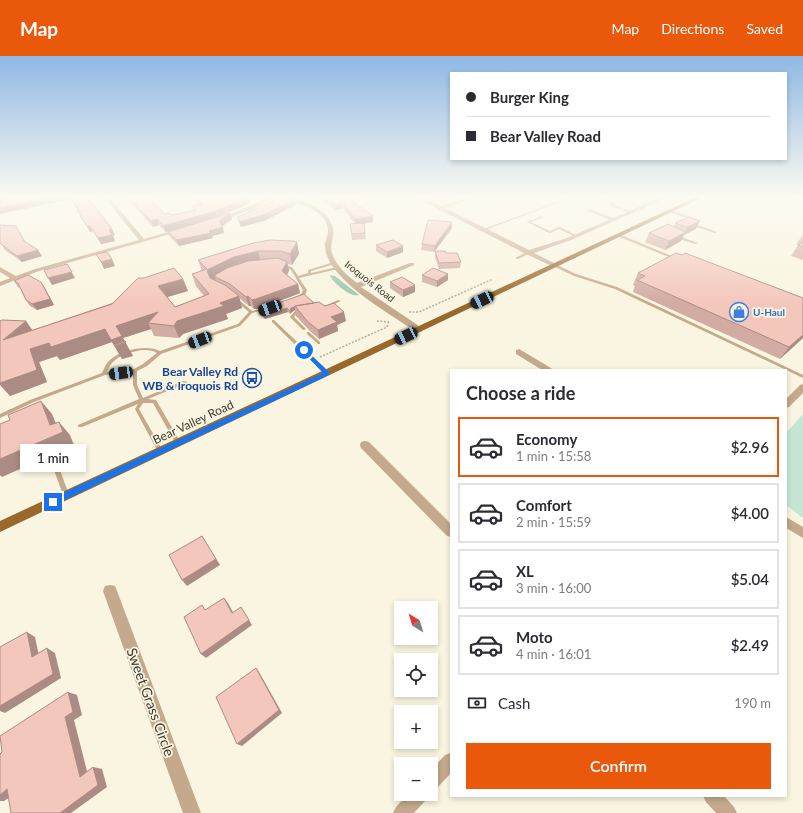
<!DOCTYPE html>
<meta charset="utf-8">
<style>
:root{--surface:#fff;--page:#f2f2f3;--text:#2b2b33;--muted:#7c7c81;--line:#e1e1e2;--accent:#ea580c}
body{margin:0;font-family:Lato,sans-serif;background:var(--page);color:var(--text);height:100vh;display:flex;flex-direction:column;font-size:15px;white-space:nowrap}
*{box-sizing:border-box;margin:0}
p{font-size:13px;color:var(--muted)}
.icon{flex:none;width:22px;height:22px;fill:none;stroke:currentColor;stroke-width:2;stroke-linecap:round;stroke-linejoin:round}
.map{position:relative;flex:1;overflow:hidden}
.panel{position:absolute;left:450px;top:313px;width:337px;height:428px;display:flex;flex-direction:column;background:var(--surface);border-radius:0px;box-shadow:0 2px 6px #0003}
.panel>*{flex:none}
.hud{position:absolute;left:450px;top:16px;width:337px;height:88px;border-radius:0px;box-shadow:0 2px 6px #0003;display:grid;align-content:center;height:88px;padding:0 16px;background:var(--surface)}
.needle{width:26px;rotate:322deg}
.tools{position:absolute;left:394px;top:545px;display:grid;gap:8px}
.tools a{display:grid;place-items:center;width:44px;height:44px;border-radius:0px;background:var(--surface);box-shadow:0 2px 6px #0003;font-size:20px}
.end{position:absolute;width:18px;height:18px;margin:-9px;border:5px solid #1a73e8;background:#fff;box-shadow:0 0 0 2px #fff}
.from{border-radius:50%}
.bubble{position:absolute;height:28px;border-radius:0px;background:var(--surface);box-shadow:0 2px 6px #0003;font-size:13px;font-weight:600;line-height:28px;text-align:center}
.car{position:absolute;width:12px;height:24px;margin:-12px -6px;border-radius:5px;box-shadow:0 0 3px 1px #0007;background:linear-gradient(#222 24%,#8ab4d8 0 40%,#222 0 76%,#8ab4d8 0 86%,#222 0)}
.hud b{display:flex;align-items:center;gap:14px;height:38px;font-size:15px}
.hud b+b{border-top:1px solid var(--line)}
.hud i{width:10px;height:10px;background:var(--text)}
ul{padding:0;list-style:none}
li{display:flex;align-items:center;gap:12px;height:60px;margin:0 8px 6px;padding:0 8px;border:2px solid var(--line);border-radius:0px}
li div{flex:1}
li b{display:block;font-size:15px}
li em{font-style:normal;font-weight:600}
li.active{border-color:var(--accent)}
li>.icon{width:36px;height:36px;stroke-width:1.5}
h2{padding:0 16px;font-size:18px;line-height:48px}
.pay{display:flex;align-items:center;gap:10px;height:44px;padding:0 16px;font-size:15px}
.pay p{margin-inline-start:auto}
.button{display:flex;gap:8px;margin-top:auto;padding:8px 16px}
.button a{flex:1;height:46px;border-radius:0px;background:var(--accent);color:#fff;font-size:16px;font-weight:600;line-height:46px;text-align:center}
header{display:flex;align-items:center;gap:24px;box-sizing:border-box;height:56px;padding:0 20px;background:var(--accent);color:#fff}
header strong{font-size:19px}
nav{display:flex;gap:22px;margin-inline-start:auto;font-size:14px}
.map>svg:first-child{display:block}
</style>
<header>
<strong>Map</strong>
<nav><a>Map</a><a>Directions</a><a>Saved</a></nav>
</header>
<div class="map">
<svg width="803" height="757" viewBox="0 0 803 757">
<rect width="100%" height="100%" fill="#f9f5e0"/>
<path fill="#c4e7d3" d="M803,358V462L786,449V377Z"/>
<path fill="#9dc6af" d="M330,219L335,220L359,239C350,242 331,225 330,219Z"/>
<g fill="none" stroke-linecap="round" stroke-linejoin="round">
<path stroke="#b2af9f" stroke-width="1.5" stroke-dasharray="2 1.5" stroke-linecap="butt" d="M409,256H419L493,223
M377,265L389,266
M320,301L387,271L389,265"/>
<path fill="#c4a98c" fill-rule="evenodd" d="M570,141H573L483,175L481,174Z
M596,141H599L615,146V148H613L632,156L630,157L609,149V147H611Z
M655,141H658L663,143L661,144Z
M740,141H744L741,143Z
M801,141H803L798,145H796V143Z
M589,153L615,163V164L613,165L588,155V154Z
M669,154H671L695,163L693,164L669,156Z
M542,160L544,161L531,166L550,175L558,171H560L578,180L576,181L559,173L551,177H549L527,166Z
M690,167H692L717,176L715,177L690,169Z
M617,178H619L674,201L671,202L617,180Z
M677,180H679L698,187L695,188L677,182Z
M527,196L530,197L518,203L515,202Z
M334,206L336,207L335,208L311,215V217L337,211H338V213L299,222L307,234L305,239L298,242L296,241L302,237L303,234L291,214L280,208L283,207L293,212L298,220L308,217V214Z
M553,208H555L576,218L617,231L803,319V322L615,233L574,220L553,210Z
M236,243H238L252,255L265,252L267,253L252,257L240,270L161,298L147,310L137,315V329L143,342L183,325H185L187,326V327L148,343L156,344L181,387L180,388H176L153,347H143L139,353L163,395L162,396H158L135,353L138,348L82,371H78V369L139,343L133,329V316L105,319L34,346L0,362V358L30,344L102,317C104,313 105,309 108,306C118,294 147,288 160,295L238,268L249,256L236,245ZM142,294C148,294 152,294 157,297L143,308L134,313L107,316C113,300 127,297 142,294Z
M338,244L341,245L330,250H329L327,249Z
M302,254H303V256L297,257L294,261L306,273L304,274H303L290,261L295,255Z
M272,264H274L329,316V318H325L272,266Z
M307,276H309L320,286V288H318L307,278Z
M53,401L55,402L56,403L69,439L68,441H64L63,439L50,403L51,402Z"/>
<path fill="#c4a98c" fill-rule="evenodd" d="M104,141H109L144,183L182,172L185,174L39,215L0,230V226L10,222L0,216V211L16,220L35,213L139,184Z
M269,141H276L253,153L221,165L216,164Z
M281,141C299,140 329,153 333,172C335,181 329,188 332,197C336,210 347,219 357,227L410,207H414V209L361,231L422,272V276H416C389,257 357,240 336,215C330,207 324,197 325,187C326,183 328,179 328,175C329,154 297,147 281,143Z
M415,141H422L441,150L470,141H477L445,152L529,194L567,182L662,141H669L571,184L534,197L556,208V210L554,211L526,198Z
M519,293L551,312L552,314H542L516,298V294Z
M803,328V337L789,351L786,352V343L800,329Z
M365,385L369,386L451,468V481L447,480L361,392L360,389L361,386Z
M786,461L803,471V482L786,472Z
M110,529L115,530L117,535L201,757H183L103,535L105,530Z
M451,697V717L437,732L431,735V714L445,699Z
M408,738H429L426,744L414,757H393L396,751Z
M703,740H724L734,751L737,757H716L706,746Z"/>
<path fill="#98682d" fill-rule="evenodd" d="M696,141H703L0,476V465Z"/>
</g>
<path fill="#d2aba2" d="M0,141H87L112,173L115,179L113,180L115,185L101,188L93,175L90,176L77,154H78L71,143Z
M126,141H148L165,158L172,159L193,154L192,150L199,149L190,141H217L220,143L248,142L249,148L216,161L230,157L232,163L222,170L224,177L212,180L213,182L179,190L171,182L168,176L203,165L166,176L159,169L153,171Z
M318,141H347L373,166L363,167L365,177L366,183L352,184L350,168H355L343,152L336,154Z
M675,167L696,173L684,179L681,185L665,194L645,186L649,177L674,170Z
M452,172L434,196L421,194L422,188Z
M20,176L25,186L38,194L42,200L22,206L5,194L0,186Z
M803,178V204L791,200L798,189H796Z
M297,186L299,198L292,209L288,208L289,215L287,219L298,228L300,237L259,253H254L251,250H249L239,242L242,252L226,258L228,263L183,278L179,282L154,280L151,273L123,282L133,300L122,303L112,286L60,304L57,300L39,306L47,326L10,340L26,265L32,274L183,223L188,235L167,241L175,251L204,240L196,230L192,218L202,215L198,204Z
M376,189L403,196L387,202L376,195Z
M435,195L446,197L461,206L460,212L439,213L435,201Z
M638,217L803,242V282L780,303L633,236L635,230L633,229Z
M448,218V224L437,231L422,226V219Z
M14,225L45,232L54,249L37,254L30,250L26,244L20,232L18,231Z
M390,226L415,236L403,241L390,232Z
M314,247L325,250L346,265L337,269L338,275L319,283L309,274L296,260L295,254L292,256L290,258L288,256L265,263L259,258L258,254Z"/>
<path fill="#ab8b84" d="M0,141H15L0,144Z
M54,141H69L71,143L0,158V152Z
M248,142L249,148L214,162L166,176L163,170Z
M295,144L296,149L264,165L241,171L239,166Z
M343,147V152L336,154V149Z
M230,157L232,163L221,171L219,165Z
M373,160V166L355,169V163Z
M157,163L159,169L153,171L151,165Z
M700,165L696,173L684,179L681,185L665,194L669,185L685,177L687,171Z
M452,166V172L434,196L435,190Z
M87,170H90L93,175L90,176Z
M223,171L224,177L212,180L213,182L179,190L177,184Z
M112,173L115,179L113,180L115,185L101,188L98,182L109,174Z
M297,186L299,198L292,209L290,198Z
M403,190V196L387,202V196Z
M38,194L42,200L22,206L17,200Z
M258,195L261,207L215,221L216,223L211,226L207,214L234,201Z
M112,203L115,210L104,213L101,206Z
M287,206L289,215L284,224L282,215Z
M67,208L75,222L52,229L48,222Z
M448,218V224L437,231V225Z
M183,223L188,235L164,242L158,230Z
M41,226L45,232L54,249L37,254L32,248Z
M298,228L300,237L259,253H254L252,244Z
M415,229V236L403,241V234Z
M239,240L242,252L226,258L228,263L183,278L179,282L174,270L177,265L220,247Z
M248,240L251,250H249L246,241Z
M295,251V254L292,256L290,258V255L291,252Z
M287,252L288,256L265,263L264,260Z
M158,256L148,267L151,273L123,282L133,300L122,303L112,286L60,304L57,300L39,306L47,326L10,340L0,329V327L30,293L49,287L116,270Z
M344,256L346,265L337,269L338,275L319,283L318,274L331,261Z
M26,265L35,278L3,284Z
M803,279V282L780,303L789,291Z
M41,345L52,358L60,377L59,366L70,379L74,389L2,421L0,419V403L50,369Z
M202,480L220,509L187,530L182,524Z
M224,542L228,547L236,562L232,557Z
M241,551L252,569L206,602L201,598Z
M27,576L35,581L40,605L32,601Z
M47,592L55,597L61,622L5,657L0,655V650Z
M256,612L259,616L282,657L242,690L237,688Z
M68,636L77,639L82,659L74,664L89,723L80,721L65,661Z
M93,711L102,713L107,731L71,757H60Z
M7,733L19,735L4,745H0V739Z"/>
<path fill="#f4c7bc" stroke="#ab8b84" d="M12,141H54L0,152V144Z
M70,141H87L112,173L109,174L112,179L98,182L90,170H87L77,154H79Z
M128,141H148L165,158L169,157L172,159L196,154L192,150L203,148L195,141H217L220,143L228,141H244L248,142L213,156L163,170L157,163L151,165Z
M282,141L295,144L263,159L239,166L238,161Z
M325,141H347L354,144L351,145L373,160L355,163L343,147L336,149Z
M230,157L219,165L223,171L209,175L211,177L177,184L168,176Z
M689,161L700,165L687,171L675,167Z
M428,164L452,166L435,190L422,188Z
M364,167L365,177L352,178L350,168Z
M668,168L686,176L669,185L649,177Z
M0,169L16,170L24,185L38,194L17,200L1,188L0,186Z
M270,184L293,185L297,186L290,198L280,195H258L234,201L207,214L210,222L225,229L239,240L220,247L224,250L177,265L174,270L148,267L158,256L116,270L122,280L111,284L105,273L51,291L49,287L30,293L37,314L0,327V265L2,264L26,265L3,284L112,248L138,222H144L174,212L183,223L158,230L175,251L209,238L192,218L207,213L198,204L253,187Z
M393,184L403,190L387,196L376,189Z
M803,186V191L798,189Z
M435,195H445L446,197H457L461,206L439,207Z
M107,196L112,203L101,206L96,198Z
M676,197L682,199L685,197L803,242V279L789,291L637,224L645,220L638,217Z
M278,202L287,206L282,215L298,228L256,243L252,244L248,240L246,241L230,228L215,221V219L227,212L248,205Z
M67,208L72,216L48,222L44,214Z
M433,212L448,218L437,225L422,219Z
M28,219L41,226L50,243L32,248L26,244L18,227L14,225Z
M402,221L415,229L403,234L390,226Z
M304,238L314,247L295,250V251L291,252L290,255L287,252L264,260L258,254Z
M319,246L325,250L334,247L344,256L331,261L337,266L318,274L307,265L295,250Z
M125,285L126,286L115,290L114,289Z
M41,345L50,369L59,366L63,376L0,403V368L10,364L8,359Z
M202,480L216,503L182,524L169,499Z
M224,542L232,557L241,551L249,564L201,598L184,561L202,549L205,554Z
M27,576L32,601L47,592L53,618L0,650V591Z
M256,612L279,654L237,688L216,641Z
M68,636L73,656L65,661L80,721L93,711L98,729L60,757H11L7,733L0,739V698L2,696L0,680Z"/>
<linearGradient id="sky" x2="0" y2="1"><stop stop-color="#8fb8e4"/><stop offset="0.57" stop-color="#fcfaf1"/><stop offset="1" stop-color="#fcfaf1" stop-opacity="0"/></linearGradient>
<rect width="803" height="247" fill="url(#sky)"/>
<path fill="#1a73e8" d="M302,293H305L329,316V319L56,448H50V443L323,317L302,295Z"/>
<defs>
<symbol id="shop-ring" viewBox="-11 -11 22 22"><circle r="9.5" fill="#f9f5e0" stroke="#3f7fe0" stroke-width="1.5"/><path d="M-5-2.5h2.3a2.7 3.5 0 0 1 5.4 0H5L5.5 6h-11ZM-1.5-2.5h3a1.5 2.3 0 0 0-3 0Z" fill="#3f7fe0"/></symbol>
<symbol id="bus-ring" viewBox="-11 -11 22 22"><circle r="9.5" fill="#f9f5e0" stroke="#1a4fb4" stroke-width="1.5"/><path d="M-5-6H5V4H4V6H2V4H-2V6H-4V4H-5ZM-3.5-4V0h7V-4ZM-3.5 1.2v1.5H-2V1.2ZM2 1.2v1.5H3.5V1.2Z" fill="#1a4fb4"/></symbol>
</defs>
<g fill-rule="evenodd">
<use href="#shop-ring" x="728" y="245" width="22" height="22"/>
<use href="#bus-ring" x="241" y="311" width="22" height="22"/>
</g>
<g text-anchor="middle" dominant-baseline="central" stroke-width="3.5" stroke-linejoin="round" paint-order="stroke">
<g font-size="10" fill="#3d3b33" stroke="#f9f5e0">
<text transform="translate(370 225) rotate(38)">Iroquois Road</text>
</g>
<g font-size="10" font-weight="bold" fill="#366cbe" stroke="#f9f5e0" text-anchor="start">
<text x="753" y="256">U-Haul</text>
</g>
<g font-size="12" font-weight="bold" fill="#164399" stroke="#f9f5e0" text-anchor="end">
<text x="238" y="315">Bear Valley Rd<tspan x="238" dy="14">WB &amp; Iroquois Rd</tspan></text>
</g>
<g font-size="12" fill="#3d3b33" stroke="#f9f5e0">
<text transform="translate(193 366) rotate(-25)">Bear Valley Road</text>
</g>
<g font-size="14" fill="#3d3b33" stroke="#f9f5e0">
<text transform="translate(151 646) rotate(70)">Sweet Grass Circle</text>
</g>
</g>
</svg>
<div class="tools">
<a><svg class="needle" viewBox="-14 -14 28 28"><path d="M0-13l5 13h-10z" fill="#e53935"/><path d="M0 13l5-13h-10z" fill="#7c7c81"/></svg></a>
<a><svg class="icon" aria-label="locate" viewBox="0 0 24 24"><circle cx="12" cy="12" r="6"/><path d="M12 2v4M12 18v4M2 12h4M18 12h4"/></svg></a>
<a>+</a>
<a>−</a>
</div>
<i class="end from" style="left:304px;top:294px"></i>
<i class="end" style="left:53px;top:446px"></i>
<div class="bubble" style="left:20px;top:388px;width:66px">1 min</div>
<i class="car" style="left:482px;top:244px;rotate:245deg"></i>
<i class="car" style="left:270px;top:252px;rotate:250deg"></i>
<i class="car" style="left:406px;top:280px;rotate:245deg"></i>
<i class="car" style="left:200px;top:284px;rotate:249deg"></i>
<i class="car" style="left:121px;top:317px;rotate:262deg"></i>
<div class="hud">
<b><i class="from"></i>Burger King</b>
<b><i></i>Bear Valley Road</b>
</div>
<section class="panel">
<h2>Choose a ride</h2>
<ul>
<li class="active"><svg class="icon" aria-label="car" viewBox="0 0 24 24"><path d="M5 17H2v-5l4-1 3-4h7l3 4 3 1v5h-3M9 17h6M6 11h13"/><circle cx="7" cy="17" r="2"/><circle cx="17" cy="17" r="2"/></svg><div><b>Economy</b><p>1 min · 15:58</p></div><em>$2.96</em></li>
<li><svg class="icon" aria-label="car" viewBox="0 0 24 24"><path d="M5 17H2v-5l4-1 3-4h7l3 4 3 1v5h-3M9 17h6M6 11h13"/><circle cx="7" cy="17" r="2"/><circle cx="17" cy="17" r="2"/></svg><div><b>Comfort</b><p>2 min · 15:59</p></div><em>$4.00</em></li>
<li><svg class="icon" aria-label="car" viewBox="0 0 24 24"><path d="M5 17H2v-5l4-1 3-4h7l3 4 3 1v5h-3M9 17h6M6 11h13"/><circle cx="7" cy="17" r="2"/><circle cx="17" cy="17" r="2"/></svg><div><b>XL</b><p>3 min · 16:00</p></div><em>$5.04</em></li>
<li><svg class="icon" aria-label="car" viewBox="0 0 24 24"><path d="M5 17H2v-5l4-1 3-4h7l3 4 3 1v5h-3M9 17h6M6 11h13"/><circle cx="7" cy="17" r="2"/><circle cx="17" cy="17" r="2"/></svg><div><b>Moto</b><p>4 min · 16:01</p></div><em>$2.49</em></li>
</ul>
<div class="pay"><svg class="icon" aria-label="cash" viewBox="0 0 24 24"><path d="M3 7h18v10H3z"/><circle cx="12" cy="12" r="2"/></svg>Cash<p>190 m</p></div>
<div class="button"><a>Confirm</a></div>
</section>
</div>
